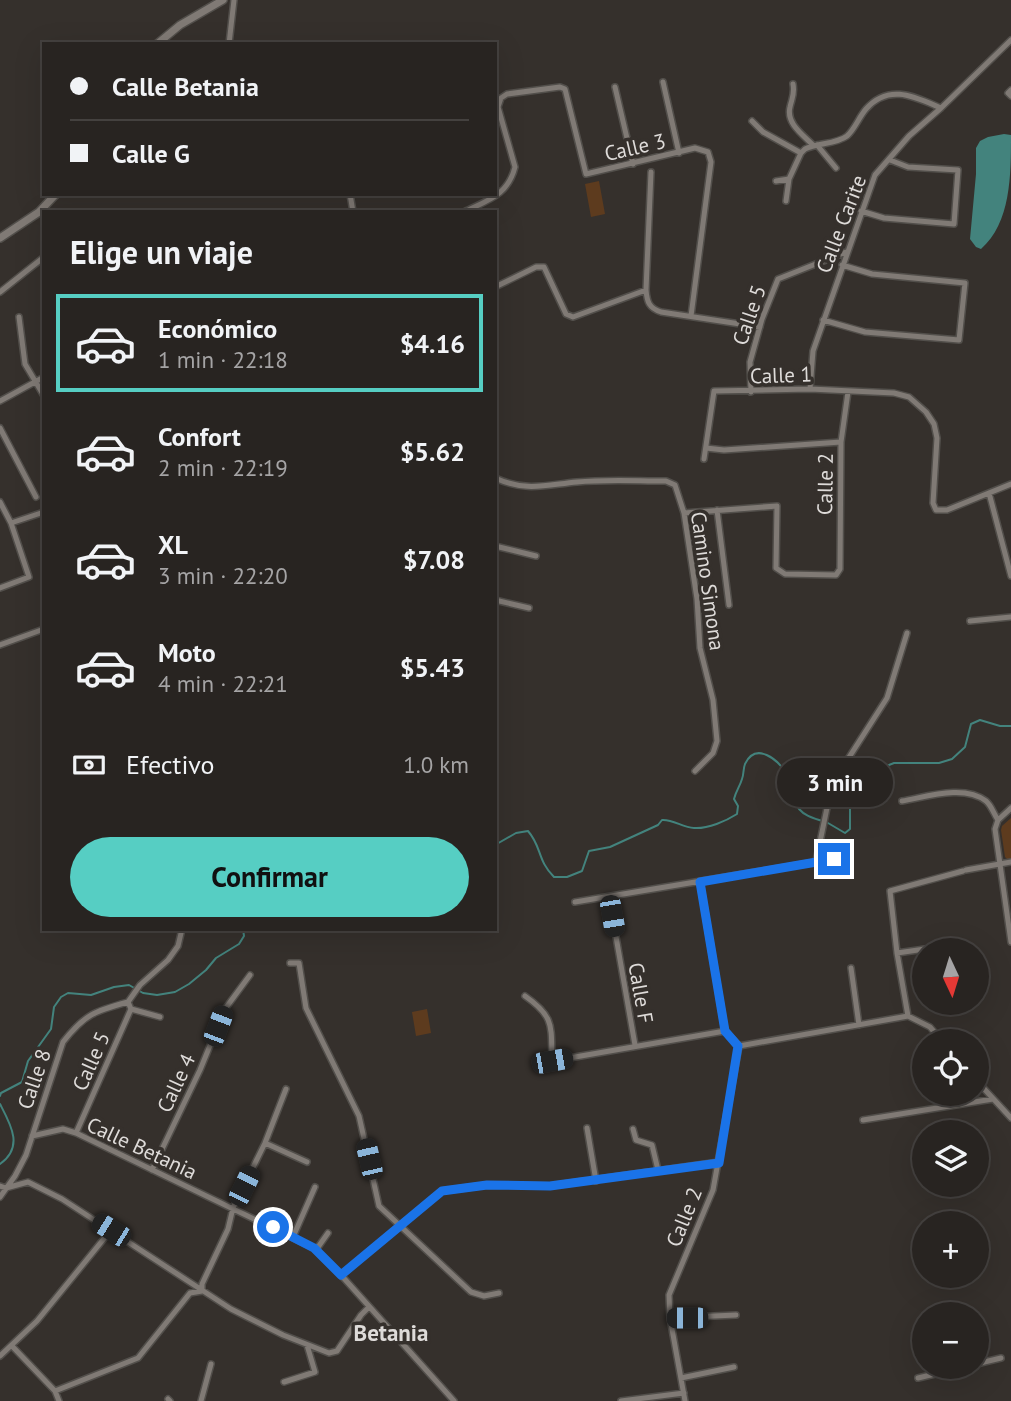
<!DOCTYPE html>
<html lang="es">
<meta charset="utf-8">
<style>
:root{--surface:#282421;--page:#302c2a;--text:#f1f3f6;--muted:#a5a4a5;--line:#44413f;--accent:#56cec3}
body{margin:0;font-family:"PT Sans",sans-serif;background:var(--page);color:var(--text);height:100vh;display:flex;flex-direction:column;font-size:26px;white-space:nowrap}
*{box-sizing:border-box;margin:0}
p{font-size:23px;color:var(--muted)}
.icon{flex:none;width:38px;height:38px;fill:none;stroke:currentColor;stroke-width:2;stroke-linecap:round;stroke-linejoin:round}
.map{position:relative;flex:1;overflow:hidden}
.details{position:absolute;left:42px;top:210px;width:455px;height:721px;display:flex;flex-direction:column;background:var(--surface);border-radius:0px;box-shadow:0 7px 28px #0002,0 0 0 2px var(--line)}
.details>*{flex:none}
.hud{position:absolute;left:42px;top:42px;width:455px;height:154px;border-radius:0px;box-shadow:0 7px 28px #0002,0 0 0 2px var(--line);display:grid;align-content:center;height:154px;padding:0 28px;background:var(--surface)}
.needle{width:46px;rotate:176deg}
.controls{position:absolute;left:912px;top:938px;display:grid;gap:14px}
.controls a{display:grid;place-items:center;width:77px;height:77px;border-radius:50%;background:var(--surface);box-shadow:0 7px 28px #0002,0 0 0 2px var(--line);font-size:35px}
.end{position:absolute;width:32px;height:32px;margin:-16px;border:9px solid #1a73e8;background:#fff;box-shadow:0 0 0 4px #fff}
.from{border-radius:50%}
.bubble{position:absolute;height:49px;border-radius:24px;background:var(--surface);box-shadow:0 7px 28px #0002,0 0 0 2px var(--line);font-size:23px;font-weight:700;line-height:49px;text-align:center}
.car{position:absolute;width:21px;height:42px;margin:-21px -10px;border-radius:9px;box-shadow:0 0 5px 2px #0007;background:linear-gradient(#222 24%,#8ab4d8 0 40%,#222 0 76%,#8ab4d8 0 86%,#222 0)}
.hud b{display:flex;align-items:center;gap:24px;height:66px;font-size:26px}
.hud b+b{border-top:2px solid var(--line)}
.hud i{width:18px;height:18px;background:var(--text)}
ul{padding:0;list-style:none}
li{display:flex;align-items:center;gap:21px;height:98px;margin:0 14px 10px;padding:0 14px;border:4px solid transparent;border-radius:0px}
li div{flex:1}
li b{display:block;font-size:26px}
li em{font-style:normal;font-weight:700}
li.current{border-color:var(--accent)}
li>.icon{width:63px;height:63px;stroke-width:1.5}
h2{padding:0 28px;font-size:32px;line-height:84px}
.pay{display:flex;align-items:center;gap:18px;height:77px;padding:0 28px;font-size:26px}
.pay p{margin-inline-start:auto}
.action{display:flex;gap:14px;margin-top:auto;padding:14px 28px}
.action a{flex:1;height:80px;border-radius:42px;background:var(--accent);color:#111;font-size:28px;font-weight:700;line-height:80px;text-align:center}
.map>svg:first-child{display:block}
</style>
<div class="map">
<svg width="1011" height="1401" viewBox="0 0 1011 1401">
<rect width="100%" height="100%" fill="#35302c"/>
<path fill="#5d3b1e" d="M599,181L605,214L591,217L585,184Z
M1011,818V859L1008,860L1005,857L1001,830L1002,826Z
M427,1009L431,1033L416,1036L412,1012Z"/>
<path fill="#43837d" d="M1004,134L1011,135C1011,175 1011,223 981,249L976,247L970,239L976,174V148L980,141L988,137Z"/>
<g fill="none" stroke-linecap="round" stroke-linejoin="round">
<path stroke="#43837d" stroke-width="2" d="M828,823L845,833L850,829V798L861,783L884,767L894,763H939L952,759L965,747L971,724L980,720L1000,726H1011
M495,845L516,833L528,831C542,847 537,860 554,877H567L582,871L589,851L610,847L658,825L662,820C673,819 683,828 694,828C708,829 726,821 737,814L738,806L734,799C736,791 740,786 742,779C744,774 743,769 745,764C756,741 778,760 786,773C793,784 791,799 799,809C805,816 813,818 822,821
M0,1096L1,1093L22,1082L28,1061L51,1029L54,1007L61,997L68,993L91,995L114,987L129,985L143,993L157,995L175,992L189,984L206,970L216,958L239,944L244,936L243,929
M0,1104C11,1125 24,1147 0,1164"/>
<defs>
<path id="minor" d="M229,44L234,0
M663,82L679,153
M793,84C795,94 792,98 790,107C786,123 802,134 813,145
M615,87L633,164
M1011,90L1008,93L1011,96
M752,121L763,132L801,153
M817,145L836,168
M651,172L646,290C647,302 649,308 661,312L760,327
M776,181L789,179L801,153L805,149C817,143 837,144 847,136C855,129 859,117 866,109C889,83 915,97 941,108
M350,194L353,212
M786,201L789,179
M861,211L884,218L954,224L958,170L908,167L890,160
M464,212C488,200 508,195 515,167L498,107L501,98L507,94L560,87L565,89L586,174L695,148L708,152L711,162L691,316
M495,287L536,267H544L566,314L573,317L646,290
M0,292L44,257
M19,317L25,364L44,396
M823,320L865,332L959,340L965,283L872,274L842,265
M810,389L813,351L875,175L909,136L941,108L1011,40
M751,392L750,362L762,319L778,279L846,252
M0,401L44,377
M0,428L36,497
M706,448L724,450L841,442
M704,459L714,391L810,389L894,393L909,397L926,412L934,424L937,438L933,503L936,510H947L1011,484
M495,478C526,492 545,485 577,482C606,479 636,481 666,481L675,485L684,513L697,599L700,648L713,700L717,741L713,753L695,771
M989,493L1011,576
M0,502L11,523L29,577L0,588
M717,510L729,605
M684,513L777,506L776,568L785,574L836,575L840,569L841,442L848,392
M11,523L44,512
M495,546L536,556
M495,600L529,608
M970,621L1011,617
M0,645L44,629
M902,801C926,797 964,784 986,801C991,805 994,814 998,820
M1011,808L998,820L995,829L1011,942
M816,861L832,784L887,698L907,633
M966,870L1011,862
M700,882L725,1031L739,1046
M609,897L635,1045
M575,902L834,859
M897,953L960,944
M290,963H299L306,1008L359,1116L379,1206L471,1292L484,1296L499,1293
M851,968L859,1025
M525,996C555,1017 551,1026 552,1061L725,1031
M128,1002L140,985L168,960L178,946L182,929
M131,1009L160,1017
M908,1016L897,953L890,891L963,871
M739,1046L908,1016L930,1027L942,1041
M976,1080L1011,1118
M863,1120L993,1099
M587,1128L596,1181
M633,1129L636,1140L652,1145L658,1170
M76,1133L131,1009L128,1002
M32,1136L63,1129L76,1133L314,1248L341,1275L454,1401
M265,1143L307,1162
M152,1170L200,1070L225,1009L250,975
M0,1186L6,1188L28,1182L62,1199L231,1309L283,1335L329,1353L337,1351L361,1315L369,1307
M0,1197L15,1176L26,1155L63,1042C85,1014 95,1011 128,1002
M293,1237L315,1187
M316,1250L328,1233
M341,1275L442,1191L487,1185L550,1186L719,1162
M670,1318L736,1315
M12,1346L55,1391L59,1401
M0,1356L37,1321L111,1230
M976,1364L1001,1358
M681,1378L734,1367
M918,1378L964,1367
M284,1382L315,1372L307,1345
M55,1391L138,1358L190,1293L202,1291V1284L228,1229L233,1208L265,1143L286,1089
M168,1399L170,1401
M201,1401L211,1364
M621,1401L684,1393
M685,1401L670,1318L669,1295L713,1190L739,1046"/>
<path id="tertiary" d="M157,44L180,25L223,0
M0,238L39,212L56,194"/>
</defs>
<use href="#minor" stroke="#524f4b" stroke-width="8"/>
<use href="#tertiary" stroke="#524f4b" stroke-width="10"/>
<use href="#minor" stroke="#807a75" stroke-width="5"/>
<use href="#tertiary" stroke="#807a75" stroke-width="7"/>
</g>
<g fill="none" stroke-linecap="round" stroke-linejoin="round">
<path stroke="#1a73e8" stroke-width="9" d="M273,1227L314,1248L341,1275L442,1191L487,1185L550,1186L719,1163L738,1046L725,1031L700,882L834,859"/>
</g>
<g text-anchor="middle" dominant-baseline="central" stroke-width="7" stroke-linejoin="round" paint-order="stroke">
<g font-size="21" fill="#dedbd9" stroke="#35302c">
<text transform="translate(635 147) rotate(-13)">Calle 3</text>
<text transform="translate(841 224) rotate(-69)">Calle Carite</text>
<text transform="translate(749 315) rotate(-71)">Calle 5</text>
<text transform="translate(781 375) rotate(-2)">Calle 1</text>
<text transform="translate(825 484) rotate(-89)">Calle 2</text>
<text transform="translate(708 581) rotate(82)">Camino Simona</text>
<text transform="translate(641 993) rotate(80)">Calle F</text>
<text transform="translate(91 1061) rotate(-66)">Calle 5</text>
<text transform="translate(34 1079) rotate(-71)">Calle 8</text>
<text transform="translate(176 1083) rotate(-65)">Calle 4</text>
<text transform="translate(142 1148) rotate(25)">Calle Betania</text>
<text transform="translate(684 1217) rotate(-68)">Calle 2</text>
</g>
<g font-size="23" font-weight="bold" fill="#dedbd9" stroke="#35302c">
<text x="391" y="1332">Betania</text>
</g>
</g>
</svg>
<div class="controls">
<a><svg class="needle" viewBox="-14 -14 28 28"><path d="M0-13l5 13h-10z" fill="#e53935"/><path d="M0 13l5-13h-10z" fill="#a5a4a5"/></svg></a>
<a><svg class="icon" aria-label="locate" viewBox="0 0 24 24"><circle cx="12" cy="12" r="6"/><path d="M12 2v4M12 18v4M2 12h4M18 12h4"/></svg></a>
<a><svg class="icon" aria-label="layers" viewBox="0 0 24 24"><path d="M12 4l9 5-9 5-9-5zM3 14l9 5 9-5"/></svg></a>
<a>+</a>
<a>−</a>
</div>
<i class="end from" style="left:273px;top:1227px"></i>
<i class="end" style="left:834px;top:859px"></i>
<div class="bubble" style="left:777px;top:758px;width:116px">3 min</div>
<i class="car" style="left:612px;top:916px;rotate:170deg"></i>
<i class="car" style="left:218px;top:1026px;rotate:21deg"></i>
<i class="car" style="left:552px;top:1061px;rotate:80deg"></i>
<i class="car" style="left:369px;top:1159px;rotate:347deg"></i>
<i class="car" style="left:244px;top:1186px;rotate:26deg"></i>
<i class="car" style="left:111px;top:1230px;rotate:302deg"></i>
<i class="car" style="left:687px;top:1318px;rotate:270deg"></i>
<div class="hud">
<b><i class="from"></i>Calle Betania</b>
<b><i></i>Calle G</b>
</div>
<section class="details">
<h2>Elige un viaje</h2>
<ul>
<li class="current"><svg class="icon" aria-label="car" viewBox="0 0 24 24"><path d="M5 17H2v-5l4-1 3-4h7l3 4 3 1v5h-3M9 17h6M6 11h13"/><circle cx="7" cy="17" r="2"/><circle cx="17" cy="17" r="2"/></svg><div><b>Económico</b><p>1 min · 22:18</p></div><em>$4.16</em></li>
<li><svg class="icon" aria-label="car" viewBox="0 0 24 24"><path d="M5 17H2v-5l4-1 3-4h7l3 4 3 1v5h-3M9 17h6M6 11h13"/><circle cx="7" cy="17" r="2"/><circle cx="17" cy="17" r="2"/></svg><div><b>Confort</b><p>2 min · 22:19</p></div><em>$5.62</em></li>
<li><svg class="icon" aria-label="car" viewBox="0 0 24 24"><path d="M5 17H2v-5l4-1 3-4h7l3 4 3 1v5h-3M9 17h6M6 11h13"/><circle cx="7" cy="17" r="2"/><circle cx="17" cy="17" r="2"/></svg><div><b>XL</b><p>3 min · 22:20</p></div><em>$7.08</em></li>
<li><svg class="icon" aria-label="car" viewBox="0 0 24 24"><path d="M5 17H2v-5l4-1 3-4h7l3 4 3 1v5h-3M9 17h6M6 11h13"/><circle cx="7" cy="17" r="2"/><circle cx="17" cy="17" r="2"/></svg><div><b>Moto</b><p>4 min · 22:21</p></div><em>$5.43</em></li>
</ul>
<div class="pay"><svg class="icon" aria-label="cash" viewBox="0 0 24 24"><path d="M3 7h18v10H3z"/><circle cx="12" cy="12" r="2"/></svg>Efectivo<p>1.0 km</p></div>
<div class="action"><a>Confirmar</a></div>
</section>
</div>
